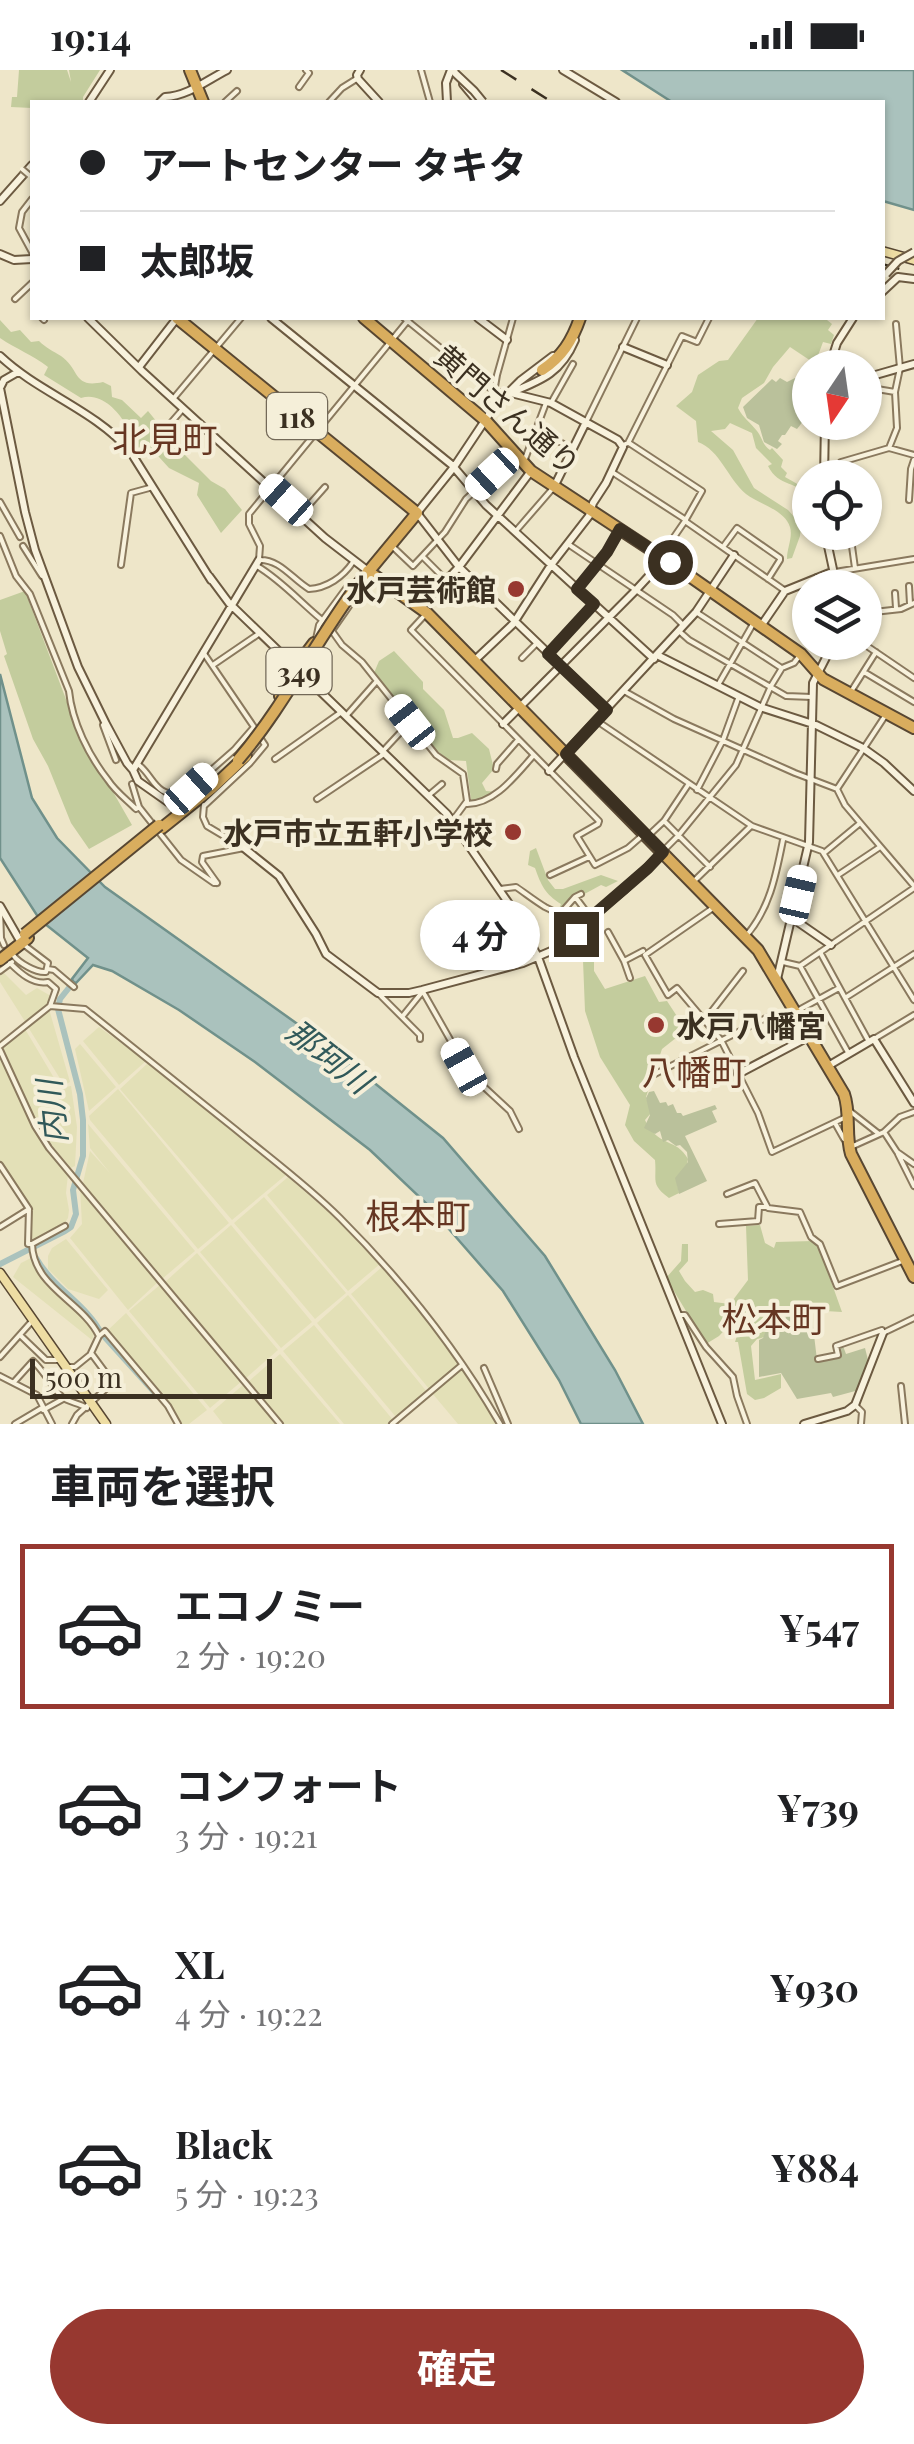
<!DOCTYPE html>
<html lang="ja">
<meta charset="utf-8">
<style>
:root{--surface:#fff;--page:#f2f2f2;--text:#202124;--muted:#757577;--line:#e0e0e0;--accent:#973830}
body{margin:0;font-family:"Playfair Display","Noto Sans JP",serif;background:var(--page);color:var(--text);height:100vh;display:flex;flex-direction:column;font-size:38px;white-space:nowrap}
*{box-sizing:border-box;margin:0}
p{font-size:32px;color:var(--muted)}
.icon{flex:none;width:55px;height:55px;fill:none;stroke:currentColor;stroke-width:2;stroke-linecap:round;stroke-linejoin:round}
.map{position:relative;height:1354px;overflow:hidden}
.panel{display:flex;flex-direction:column;background:var(--surface);flex:1}
.panel>*{flex:none}
.guide{position:absolute;left:30px;top:30px;width:855px;height:220px;border-radius:0px;box-shadow:0 2px 8px #0004;display:grid;align-content:center;height:220px;padding:0 50px;background:var(--surface)}
.needle{width:65px;rotate:193deg}
.buttons{position:absolute;left:792px;top:280px;display:grid;gap:20px}
.buttons a{display:grid;place-items:center;width:90px;height:90px;border-radius:50%;background:var(--surface);box-shadow:0 2px 8px #0004;font-size:50px}
.scale{position:absolute;left:30px;bottom:25px;width:242px;box-sizing:border-box;padding-left:10px;border:5px solid #3b3021;border-top:0;font-size:28px;line-height:35px;white-space:nowrap;color:#3b3021;-webkit-text-stroke:8px #f5efd9;paint-order:stroke}
.end{position:absolute;width:45px;height:45px;margin:-22px;border:12px solid #3b3021;background:#fff;box-shadow:0 0 0 5px #fff}
.from{border-radius:50%}
.bubble{position:absolute;height:70px;border-radius:35px;background:var(--surface);box-shadow:0 2px 8px #0004;font-size:32px;font-weight:700;line-height:70px;text-align:center}
.car{position:absolute;width:30px;height:60px;margin:-30px -15px;border-radius:12px;box-shadow:0 0 8px 2px #0007;background:linear-gradient(#fff 24%,#345 0 40%,#fff 0 76%,#345 0 86%,#fff 0)}
.guide b{display:flex;align-items:center;gap:35px;height:95px;font-size:38px}
.guide b+b{border-top:2px solid var(--line)}
.guide i{width:25px;height:25px;background:var(--text)}
ul{padding:0;list-style:none}
li{display:flex;align-items:center;gap:30px;height:165px;margin:0 20px 15px;padding:0 30px;border:5px solid transparent;border-radius:0px}
li div{flex:1}
li b{display:block;font-size:38px}
li em{font-style:normal;font-weight:700}
li.current{border-color:var(--accent)}
li>.icon{width:90px;height:90px;stroke-width:1.5}
h2{padding:0 50px;font-size:45px;line-height:120px}
.primary-button{display:flex;gap:20px;margin-top:auto;padding:20px 50px}
.primary-button a{flex:1;height:115px;border-radius:60px;background:var(--accent);color:#fff;font-size:40px;font-weight:700;line-height:115px;text-align:center}
.status{display:flex;justify-content:space-between;align-items:center;height:70px;padding:0 50px;background:var(--surface);direction:ltr}
.status svg{height:28px;fill:currentColor}
.map>svg:first-child{display:block}
</style>
<div class="status"><b>19:14</b><svg viewBox="0 0 49 12"><path d="M0 12V9h3v3zM5 12V6h3v6zM10 12V3h3v9zM15 12V0h3v12zM26 1h20v11H26zM47 4h2v5h-2z"/></svg></div>
<div class="map">
<svg width="914" height="1354" viewBox="0 0 914 1354">
<rect width="100%" height="100%" fill="#eee6c9"/>
<path fill="#e3e0b7" d="M4,903L26,925L37,918L51,926L49,935L26,953L0,912V905Z
M49,939L70,1012L64,1015L28,957Z
M99,957L146,991L119,1015L83,971Z
M25,959L60,1018L71,1016L77,1057L75,1096L71,1098L38,1059L2,979Z
M80,974L116,1017L89,1041L75,979Z
M0,986L37,1065L68,1104L66,1123L69,1140L68,1148L64,1154L30,1172L29,1135L0,1094Z
M149,992L287,1104L232,1150L120,1019Z
M118,1019L229,1153L198,1179L90,1050L89,1046Z
M88,1054L195,1181L162,1209L83,1113L90,1081L110,1103L90,1078Z
M288,1107L334,1147L380,1194L348,1221L267,1125Z
M80,1118L159,1211L128,1240L70,1168L82,1154Z
M264,1127L346,1223L315,1249L234,1153Z
M231,1155L312,1252L281,1278L200,1182Z
M66,1169L108,1220L99,1229L68,1219L48,1199V1186L52,1178Z
M197,1183L278,1280L245,1309L164,1213Z
M31,1188L42,1206L86,1248L95,1262L92,1270L13,1207L21,1193Z
M382,1197L426,1248L460,1295L430,1320L351,1224Z
M161,1214L242,1311L210,1338L129,1241Z
M348,1225L427,1322L396,1347L317,1253Z
M126,1243L207,1340L189,1354H182L171,1335L107,1261Z
M314,1255L393,1350L388,1354H344L283,1281Z
M280,1284L340,1354H282L248,1312Z
M462,1298L485,1336L496,1354H458L432,1323Z
M244,1314L278,1354H223L213,1341Z"/>
<path fill="#c3cc9d" d="M19,0H67L71,12L69,0H100L83,27V32H32V38L11,37L12,27H17Z
M758,248H828L827,250L832,254L828,260L834,265L831,274L823,272L816,291L819,297H815L814,293L790,277L773,297L764,313L742,328L738,338C743,348 751,353 757,361C763,369 762,374 770,380L772,378L783,390L781,397L787,403L785,407L808,420L810,428C797,410 779,418 768,396L772,394L756,378L752,363L730,353L725,359L711,361L733,380L754,418L788,440L797,450L801,457L800,466L792,488L787,489C787,478 793,467 790,457C785,440 759,434 746,424C728,409 720,380 698,372L696,351L676,336L692,322L698,305L719,291L728,290Z
M0,250L11,262L20,260L31,272L39,271C46,278 53,281 61,286C80,299 73,319 103,312L111,316L112,327L122,330L141,348L148,341L179,379L211,411L225,419L242,440L221,463L197,425L199,413L169,398L149,376L138,385L120,361L125,353C116,339 100,322 81,328L44,305L48,297C33,285 16,279 0,268Z
M25,521L78,661L132,755L89,779L71,753L48,696L33,669L4,586L7,584L0,561V530Z
M394,581L423,612V619L444,640L453,668H458L472,663L489,679L494,699L482,713L486,721L498,722L490,730H471L466,691L449,690L427,673L374,603L379,591Z
M536,778L548,810L555,819H563L601,805L618,811L606,817L601,815L568,833L561,843L558,841L561,834C545,824 541,815 535,798L528,795L530,781Z
M594,847V901L605,919L645,906L659,932L667,931L686,960L662,979L646,1027L651,1043L645,1050C657,1077 677,1068 688,1089L687,1095L676,1108L679,1123L669,1128C650,1114 657,1111 655,1090L634,1071L625,1055L630,1035L600,987L585,941L582,865Z
M760,1155L765,1173L774,1178L776,1172L813,1171L818,1175L842,1242L791,1239C783,1251 772,1267 757,1269L751,1276L755,1310L781,1304V1318L764,1328L755,1330L747,1324L738,1272H735L741,1253L734,1250L719,1266L706,1274L666,1208L681,1191L682,1174H688V1191L679,1201L685,1211L695,1222L703,1220L713,1224L714,1232L730,1234L748,1210L746,1156Z"/>
<path fill="#bac19b" d="M780,308L787,312L795,308L810,318C810,336 809,345 797,359L791,356L785,365H782L778,371L782,374L777,379L764,372L759,355L747,348L743,337L772,309L776,312Z
M654,1021L660,1033L666,1032L668,1036L673,1034L677,1043H681L683,1046L715,1035L717,1039L712,1041L717,1052L685,1066L707,1111L679,1124L675,1108L688,1092L687,1082L680,1075L676,1076L668,1070L663,1072L660,1061L655,1064L644,1058L650,1045L646,1028L649,1022Z
M791,1239L811,1240L817,1290L840,1285L839,1278L843,1276L846,1284L865,1278L869,1294L859,1320L833,1327L831,1323L797,1329L781,1303L759,1307V1270L763,1268L769,1253L783,1252Z"/>
<path fill="#aac2bd" stroke="#70918b" stroke-width="2.5" d="M622,0H914V140L883,131L882,32H672Z
M0,604L32,728L57,768L105,817L327,975L443,1068L545,1186L615,1300L643,1354H581L559,1310L503,1221L428,1135L370,1080L255,992L179,940L112,901L93,895L76,913L74,912L69,916L73,911L72,909L88,888L40,850L0,788Z"/>
<g fill="none" stroke-linecap="round" stroke-linejoin="round">
<path stroke="#aac2bd" stroke-width="6" d="M36,1188C53,1218 87,1235 101,1263L156,1324
M0,1194L65,1161L71,1157L76,1144L73,1120L83,1086V1050L80,1024L58,939L60,929L72,914"/>
<path stroke="#cac2a7" stroke-width="10" stroke-dasharray="10 5" stroke-linecap="butt" d="M512,322L542,300"/>
<defs>
<path id="street" d="M421,0L430,32
M299,17L309,3L306,0
M225,32L237,21
M329,32L342,18L358,8
M32,129L22,142L19,158L32,182
M15,229L32,213
M42,248L44,250
M404,248L491,319L505,323
M865,317L895,322
M173,329L241,248
M551,333L573,294
M491,340L497,305L513,248
M586,352L637,248
M537,360L573,379
M162,363L182,340
M629,373L702,421L685,451L663,483
M623,375L628,373L682,266L697,272L709,248
M889,378L897,358L895,322L900,298L896,254
M525,389L546,333
M612,402L686,450
M843,408L841,392L889,378L914,385
M909,430L911,399L914,390
M0,432L20,467
M301,444L325,417
M685,451L784,520
M515,462L554,417
M850,462L855,498
M0,466L16,506L30,524L69,621C72,652 89,686 108,710C115,721 127,730 136,739L139,737
M568,474L673,545L682,554
M23,476L42,506
M393,477L413,496L445,462L466,429L515,384
M723,477L737,458L780,488V490L768,509
M423,487L446,510
M353,492C343,507 327,518 309,519C292,509 280,489 259,490L260,476L249,454V444L410,248
M121,495L131,423L153,417
M257,496C281,510 300,532 322,550
M835,502L914,489
M817,507L819,518
M909,516L910,534
M577,519L607,482L618,463
M895,523L896,538
M696,542L780,597
M865,543L901,539L914,533
M424,546L411,560L599,751L598,754L577,766L595,795L628,778L643,765
M332,561L342,575L362,592L436,685L463,704L467,731L453,750
M331,562L354,529
M680,562L689,570L786,626L812,627
M316,569L319,555L347,517H354
M861,572L914,608
M203,582L254,657
M548,584L593,536
M522,588L537,573
M213,595L257,565
M864,602L914,632
M718,615L753,554
M852,620L876,582
M624,621L674,649L795,703L837,719L845,735L914,816
M346,646L376,612
M597,651L752,756L822,781L914,930
M106,654L103,655L116,690
M383,681L410,652
M275,689L340,643
M139,695C155,708 154,727 184,724L234,680L254,657
M496,699L497,694L518,670
M132,714L139,737L181,790L214,813H217
M837,719L887,643
M697,720L723,670L739,626
M429,725L442,714
M317,729L384,684
M466,734C494,735 516,705 533,686
M204,735L203,747L207,756L244,778
M204,736L250,693L265,675L261,669
M664,751L710,797
M648,766L664,751L688,715
M663,781L678,766L736,695L771,616L782,598L794,593L801,584
M824,783L859,754
M550,805L589,787
M838,805L880,777
M693,812L751,756
M217,813L202,792L203,786L244,778
M500,819L516,817C525,823 535,831 545,837C560,845 570,845 573,865
M576,828L591,848
M713,838L645,885L668,925L677,918L721,970L758,1043L772,1082L844,1048
M0,839L1,868L4,875
M561,843L575,827L581,824
M608,862L624,891L630,908
M746,866C770,838 776,805 783,770
M820,882L868,970
M13,885C19,893 36,903 46,902L48,893L23,874
M624,891L643,881
M783,892L800,896L914,818
M10,893C20,903 33,915 48,912L56,919L50,936
M800,896L849,984
M48,899L54,900L74,917
M0,901L12,892
M422,920L469,1003L510,1041L519,1059
M378,923L420,965V969
M845,928L914,884
M797,941L839,918
M402,947L423,921
M705,950L743,901
M874,969L914,945
M0,976L50,936L85,939C135,979 185,1019 235,1059C270,1088 308,1116 340,1148C402,1210 456,1278 500,1354
M0,980L35,1056L49,1078L280,1354
M655,1004L774,944
M851,1042L879,1064
M835,1053L844,1069
M884,1062L897,1082L914,1094
M853,1076L884,1062L900,1047L914,1042
M898,1084L914,1116
M0,1095L29,1139L28,1174H32C33,1217 82,1231 99,1266
M727,1124L755,1113L768,1138L800,1142L811,1167L820,1174L837,1216L905,1190
M719,1154L758,1151L759,1137H766
M0,1157L29,1139
M32,1174L65,1156
M678,1245H685L706,1277L733,1307L737,1326L747,1354
M883,1263L914,1248
M20,1265L46,1290H61
M0,1287L33,1250
M818,1289L838,1285L836,1276L882,1260
M67,1297H75L91,1284
M484,1298L508,1354
M0,1306L37,1325L52,1354
M14,1312L33,1291C44,1301 54,1320 62,1327C68,1332 79,1333 87,1338
M901,1316L905,1354
M855,1335L862,1342L861,1354
M43,1340L63,1329
M15,1354L42,1338
M72,1354L77,1345L109,1316L108,1306L91,1283L99,1266L105,1261L168,1336L178,1354
M392,1354L462,1295"/>
<path id="secondary" d="M360,0L357,5L358,9L379,32
M563,0L616,32
M463,14L478,32
M89,32L110,0
M160,32L165,27C188,26 207,10 227,0
M447,32L446,13L451,0
M0,131L32,95
M0,184L14,190L32,189
M882,222L898,207L914,209
M88,248L142,301L325,468L368,501
M271,248L452,395L486,435L654,589
M478,248L507,270
M623,277L667,295
M0,286C39,323 93,339 130,381L211,510
M553,286L520,311L494,337L454,397L417,443L459,497L607,640
M139,297L177,248
M829,298L837,273L853,248
M18,302L4,310L0,318L25,442L35,480L78,597L106,654L127,693L133,700
M865,308L914,294
M510,323C542,310 561,303 575,270
M824,408L825,352
M554,417L586,352
M825,462L837,518
M209,506L229,533L447,744L514,841L538,887L574,987L722,1354
M421,537L459,497L531,401
M761,556L785,521L832,502
M657,585L760,637L816,655L863,678L884,693L914,721
M474,591L513,554L551,495L589,446L593,433L606,413L623,377L618,370L551,333L511,323
M503,654L636,520L659,495L662,487
M549,701L696,542L734,485
M182,742L138,711L133,700L259,490
M244,778L279,806L316,864L326,884L378,923H409L422,920L523,893L551,881L581,860L596,843L624,820L662,783
M0,836L19,869
M792,848L831,875
M777,909L809,772L813,613L834,572
M828,996L874,969L914,1033
M738,1004L810,966
M804,1354L847,1341L855,1335L883,1263"/>
<path id="primary" d="M882,181L914,190
M0,1203L106,1354"/>
<path id="highway" d="M190,0L203,32
M177,248L417,443L359,513
M364,248L486,351L531,401L668,491L801,584L823,609L914,658
M542,300C562,287 572,271 580,248
M368,501L427,543L758,880L844,1024C851,1044 845,1064 851,1084L914,1207
M280,626L296,597L314,573
M162,758L212,718L246,686
M0,890L28,868"/>
</defs>
<use href="#street" stroke="#8a795e" stroke-width="8"/>
<use href="#secondary" stroke="#6c5a41" stroke-width="10"/>
<use href="#primary" stroke="#584732" stroke-width="11"/>
<use href="#highway" stroke="#584732" stroke-width="14"/>
<use href="#street" stroke="#f8f2dd" stroke-width="4"/>
<use href="#secondary" stroke="#f8f2dd" stroke-width="6"/>
<use href="#primary" stroke="#eedda3" stroke-width="8"/>
<use href="#highway" stroke="#d9ad5e" stroke-width="10"/>
<path stroke="#3b3021" stroke-width="2.5" stroke-dasharray="18 18" stroke-linecap="butt" d="M501,0L552,32
M882,194L914,203"/>
<defs>
<path id="street-bridge" d="M22,99L29,105"/>
<path id="secondary-bridge" d="M455,3L474,21L483,32
M886,204L898,191L914,182"/>
<path id="highway-bridge" d="M238,690C285,635 316,570 359,513
M25,864L159,755"/>
</defs>
<use href="#street-bridge" stroke="#8a795e" stroke-width="8" stroke-linecap="butt"/>
<use href="#secondary-bridge" stroke="#6c5a41" stroke-width="10" stroke-linecap="butt"/>
<use href="#highway-bridge" stroke="#584732" stroke-width="14" stroke-linecap="butt"/>
<use href="#street-bridge" stroke="#f8f2dd" stroke-width="4"/>
<use href="#secondary-bridge" stroke="#f8f2dd" stroke-width="6"/>
<use href="#highway-bridge" stroke="#d9ad5e" stroke-width="10"/>
</g>
<g fill="none" stroke-linecap="round" stroke-linejoin="round">
<path stroke="#3b3021" stroke-width="12" d="M576,864L596,843L648,798L663,782L566,684L607,640L548,584L594,534L577,519L607,482L620,459L670,492"/>
</g>
<g fill="#973830" stroke="#f5efd9" stroke-width="4">
<circle cx="516" cy="519" r="10"/>
<circle cx="513" cy="762" r="10"/>
<circle cx="656" cy="955" r="10"/>
</g>
<g text-anchor="middle" dominant-baseline="central" stroke-width="8" stroke-linejoin="round" paint-order="stroke">
<g fill="#f5efd9" stroke="#736958" stroke-width="2.5">
<rect x="267" y="323" width="60" height="46" rx="8"/>
<rect x="266.5" y="578" width="65" height="46" rx="8"/>
</g>
<g font-size="28" font-weight="bold" fill="#3b3021">
<text x="297" y="346">118</text>
<text x="299" y="601">349</text>
</g>
<g font-size="30" fill="#3b3021" stroke="#f5efd9">
<text transform="translate(508 339) rotate(41)">黄門さん通り</text>
</g>
<g font-size="30" font-weight="bold" fill="#3b3021" stroke="#f5efd9" text-anchor="end">
<text x="496" y="519">水戸芸術館</text>
<text x="493" y="762">水戸市立五軒小学校</text>
<text x="676" y="955" text-anchor="start">水戸八幡宮</text>
</g>
<g font-size="32" font-style="italic" fill="#31595a" stroke="#f5efd9">
<text transform="translate(330 985) rotate(38)">那珂川</text>
<text transform="translate(50 1042) rotate(-96)">内川</text>
</g>
<g font-size="35" fill="#663622" stroke="#f5efd9">
<text x="165" y="367">北見町</text>
<text x="694" y="1000">八幡町</text>
<text x="418" y="1144">根本町</text>
<text x="774" y="1247">松本町</text>
</g>
</g>
</svg>
<div class="buttons">
<a><svg class="needle" viewBox="-14 -14 28 28"><path d="M0-13l5 13h-10z" fill="#e53935"/><path d="M0 13l5-13h-10z" fill="#757577"/></svg></a>
<a><svg class="icon" aria-label="locate" viewBox="0 0 24 24"><circle cx="12" cy="12" r="6"/><path d="M12 2v4M12 18v4M2 12h4M18 12h4"/></svg></a>
<a><svg class="icon" aria-label="layers" viewBox="0 0 24 24"><path d="M12 4l9 5-9 5-9-5zM3 14l9 5 9-5"/></svg></a>
</div>
<div class="scale">500 m</div>
<i class="end from" style="left:670px;top:492px"></i>
<i class="end" style="left:576px;top:864px"></i>
<div class="bubble" style="left:420px;top:830px;width:120px">4 分</div>
<i class="car" style="left:492px;top:404px;rotate:227deg"></i>
<i class="car" style="left:286px;top:430px;rotate:312deg"></i>
<i class="car" style="left:410px;top:652px;rotate:322deg"></i>
<i class="car" style="left:191px;top:719px;rotate:48deg"></i>
<i class="car" style="left:798px;top:825px;rotate:13deg"></i>
<i class="car" style="left:464px;top:997px;rotate:331deg"></i>
<div class="guide">
<b><i class="from"></i>アートセンター タキタ</b>
<b><i></i>太郎坂</b>
</div>
</div>
<section class="panel">
<h2>車両を選択</h2>
<ul>
<li class="current"><svg class="icon" aria-label="car" viewBox="0 0 24 24"><path d="M5 17H2v-5l4-1 3-4h7l3 4 3 1v5h-3M9 17h6M6 11h13"/><circle cx="7" cy="17" r="2"/><circle cx="17" cy="17" r="2"/></svg><div><b>エコノミー</b><p>2 分 · 19:20</p></div><em>¥547</em></li>
<li><svg class="icon" aria-label="car" viewBox="0 0 24 24"><path d="M5 17H2v-5l4-1 3-4h7l3 4 3 1v5h-3M9 17h6M6 11h13"/><circle cx="7" cy="17" r="2"/><circle cx="17" cy="17" r="2"/></svg><div><b>コンフォート</b><p>3 分 · 19:21</p></div><em>¥739</em></li>
<li><svg class="icon" aria-label="car" viewBox="0 0 24 24"><path d="M5 17H2v-5l4-1 3-4h7l3 4 3 1v5h-3M9 17h6M6 11h13"/><circle cx="7" cy="17" r="2"/><circle cx="17" cy="17" r="2"/></svg><div><b>XL</b><p>4 分 · 19:22</p></div><em>¥930</em></li>
<li><svg class="icon" aria-label="car" viewBox="0 0 24 24"><path d="M5 17H2v-5l4-1 3-4h7l3 4 3 1v5h-3M9 17h6M6 11h13"/><circle cx="7" cy="17" r="2"/><circle cx="17" cy="17" r="2"/></svg><div><b>Black</b><p>5 分 · 19:23</p></div><em>¥884</em></li>
</ul>
<div class="primary-button"><a>確定</a></div>
</section>
